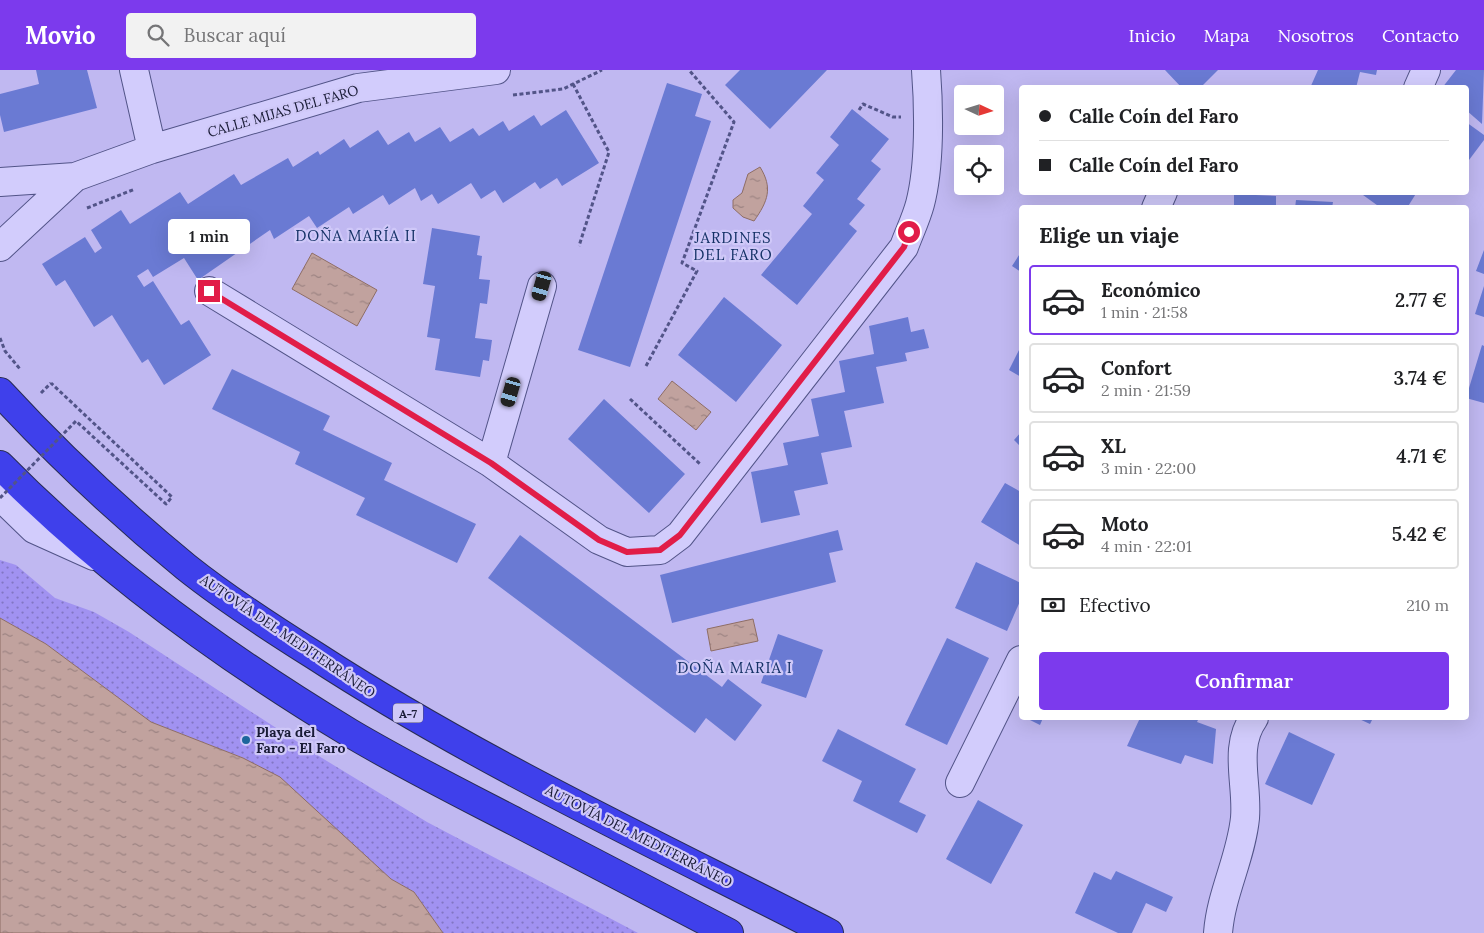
<!DOCTYPE html>
<html lang="es">
<meta charset="utf-8">
<style>
:root{--surface:#fff;--page:#f2f2f2;--text:#202124;--muted:#757577;--line:#e0e0e0;--accent:#7c3aed}
body{margin:0;font-family:Lora,serif;background:var(--page);color:var(--text);height:100vh;display:flex;flex-direction:column;font-size:19px;white-space:nowrap}
*{box-sizing:border-box;margin:0}
p{font-size:16px;color:var(--muted)}
.icon{flex:none;width:28px;height:28px;fill:none;stroke:currentColor;stroke-width:2;stroke-linecap:round;stroke-linejoin:round}
.map{position:relative;flex:1;overflow:hidden}
.side{position:absolute;left:1019px;top:135px;width:450px;height:515px;display:flex;flex-direction:column;background:var(--surface);border-radius:5px;box-shadow:0 5px 20px #0002}
.side>*{flex:none}
.guide{position:absolute;left:1019px;top:15px;width:450px;height:110px;border-radius:5px;box-shadow:0 5px 20px #0002;display:grid;align-content:center;height:110px;padding:0 20px;background:var(--surface)}
.needle{width:32px;rotate:94deg}
.fabs{position:absolute;left:954px;top:15px;display:grid;gap:10px}
.fabs a{display:grid;place-items:center;width:50px;height:50px;border-radius:5px;background:var(--surface);box-shadow:0 5px 20px #0002;font-size:25px}
.end{position:absolute;width:22px;height:22px;margin:-11px;border:6px solid #e11d48;background:#fff;box-shadow:0 0 0 2px #fff}
.from{border-radius:50%}
.bubble{position:absolute;height:35px;border-radius:5px;background:var(--surface);box-shadow:0 5px 20px #0002;font-size:16px;font-weight:600;line-height:35px;text-align:center}
.car{position:absolute;width:15px;height:30px;margin:-15px -8px;border-radius:6px;box-shadow:0 0 4px 1px #0007;background:linear-gradient(#222 24%,#8ab4d8 0 40%,#222 0 76%,#8ab4d8 0 86%,#222 0)}
.guide b{display:flex;align-items:center;gap:18px;height:48px;font-size:19px}
.guide b+b{border-top:1px solid var(--line)}
.guide i{width:12px;height:12px;background:var(--text)}
ul{padding:0;list-style:none}
li{display:flex;align-items:center;gap:15px;height:70px;margin:0 10px 8px;padding:0 10px;border:2px solid var(--line);border-radius:5px}
li div{flex:1}
li b{display:block;font-size:19px}
li em{font-style:normal;font-weight:600}
li.current{border-color:var(--accent)}
li>.icon{width:45px;height:45px;stroke-width:1.5}
h2{padding:0 20px;font-size:22px;line-height:60px}
.pay{display:flex;align-items:center;gap:12px;height:55px;padding:0 20px;font-size:19px}
.pay p{margin-inline-start:auto}
.button{display:flex;gap:10px;margin-top:auto;padding:10px 20px}
.button a{flex:1;height:58px;border-radius:5px;background:var(--accent);color:#fff;font-size:20px;font-weight:600;line-height:58px;text-align:center}
header{display:flex;align-items:center;gap:30px;box-sizing:border-box;height:70px;padding:0 25px;background:var(--accent);color:#fff}
header strong{font-size:24px}
nav{display:flex;gap:28px;margin-inline-start:auto;font-size:18px}
.search{width:350px;height:45px;background:var(--page);display:flex;align-items:center;gap:12px;box-sizing:border-box;padding:0 18px;border-radius:5px;color:var(--muted);font-size:19px}
.map>svg:first-child{display:block}
</style>
<header>
<strong>Movio</strong>
<div class="search"><svg class="icon" aria-label="search" viewBox="0 0 24 24"><circle cx="10" cy="10" r="6"/><path d="M15 15l6 6"/></svg>Buscar aquí</div>
<nav><a>Inicio</a><a>Mapa</a><a>Nosotros</a><a>Contacto</a></nav>
</header>
<div class="map">
<svg width="1484" height="863" viewBox="0 0 1484 863">
<defs>
<pattern id="sand-dots" width="8" height="8" patternUnits="userSpaceOnUse" patternTransform="scale(1.25)"><rect width="8" height="8" fill="#a192f1"/><path d="M2 2h.1M6 6h.1" fill="none" stroke="#8276c4" stroke-width="1.8" stroke-linecap="round"/></pattern>
<pattern id="water-ripples" width="26" height="14" patternUnits="userSpaceOnUse" patternTransform="scale(1.25)"><rect width="26" height="14" fill="#c1a29e"/><path d="M2 4q2-2 4 0t4 0M15 11q2-2 4 0t4 0" fill="none" stroke="#9c8382"/></pattern>
</defs>
<rect width="100%" height="100%" fill="#c0b8f1"/>
<path fill="url(#sand-dots)" d="M0,490L16,495L55,528L94,542L129,562L322,688L427,752L638,863H443L414,822L391,809L243,688L151,652L46,574L0,548Z"/>
<path fill="url(#water-ripples)" stroke="#8e6d65" d="M760,97C773,118 768,131 754,151L743,147L733,138V130L742,123L748,104Z
M312,183L377,220L357,256L292,219Z
M672,311L711,342L696,360L658,329Z
M0,548L46,574L151,652L243,688L280,707L391,809L414,822L443,863H0Z
M753,549L758,571L711,581L707,559Z"/>
<path fill="#6a7ad3" d="M36,0H87L97,38L4,62L0,45V24L39,14Z
M740,0H827L770,59L725,15Z
M1165,0H1218L1200,18H1182Z
M1318,0H1377L1376,5L1360,2L1356,18H1310Z
M1456,0H1484L1482,54L1466,40V18H1442Z
M667,13L702,24L695,46L711,51L630,297L578,280Z
M852,39L889,69L871,91L881,99L857,129L865,135L849,154L857,161L797,235L761,205L812,144L803,136L824,110L816,103L839,75L830,67Z
M566,40L599,93L562,116L557,108L540,119L535,112L503,133L495,120L481,129L471,113L438,134L432,124L421,131L415,118L389,135L383,125L353,144L349,137L317,158L309,146L274,169L270,160L198,210L184,188L153,207L148,199L137,206L144,217L153,211L181,255L189,250L211,285L164,315L148,289L142,293L112,245L94,257L65,210L56,216L42,194L85,167L95,183L102,178L91,160L121,140L130,154L180,122L188,134L234,104L241,115L288,88L293,97L318,81L320,85L344,69L350,78L378,60L388,75L409,62L415,72L440,57L450,72L473,58L479,66L503,51L509,61L534,45L541,56Z
M1466,52L1484,65V70L1466,94Z
M1365,122H1417L1407,138H1381L1363,125Z
M1234,124L1276,126V138H1234Z
M1296,130L1333,132L1332,138H1295Z
M432,158L480,166L477,185L482,186L479,209L490,210L487,234L480,233L475,268L492,270L489,291L483,290L480,307L435,300L440,269L427,267L435,216L423,214Z
M1484,180V204L1476,201Z
M1021,182V202L1012,196Z
M1484,216V247L1475,244Z
M724,227L782,275L736,332L678,285Z
M908,247L911,262L924,259L929,278L905,283L907,291L876,297L884,333L844,341L852,377L821,383L828,414L794,421L800,445L761,453L751,402L788,395L783,373L819,366L811,329L845,322L839,291L874,284L869,256Z
M1482,275L1484,276V333L1466,328Z
M1021,276V307L1009,300Z
M232,299L330,346L323,360L392,393L384,410L476,454L457,493L356,445L365,428L295,394L300,382L212,339Z
M604,329L685,404L649,443L568,369Z
M1021,362V377L1014,370Z
M1005,413L1021,422V476L981,452Z
M838,460L843,480L829,483L836,512L672,553L660,505Z
M520,465L722,617L728,609L762,635L735,671L706,648L695,663L488,508Z
M976,492L1021,513V529L1007,561L955,538Z
M778,564L823,580L806,628L761,613Z
M947,568L989,588L947,675L905,655Z
M1026,648H1043L1040,655Z
M1140,648H1199L1197,652L1216,659L1213,694L1185,685L1181,694L1127,676Z
M1357,648H1373L1370,654Z
M838,659L916,699L899,732L926,745L917,763L853,731L862,711L822,691Z
M1289,662L1335,684L1312,735L1265,714Z
M978,730L1023,755L991,814L946,789Z
M1116,801L1173,827L1166,842L1146,833L1132,863H1118L1075,843L1094,802L1111,810Z"/>
<g fill="none" stroke-linecap="round" stroke-linejoin="round">
<defs>
<path id="minor" d="M134,0L152,79
M1418,18L1426,0
M0,112L75,107L152,79L358,18L496,0
M1156,138L1163,122
M0,177L75,107
M209,221L491,393L599,470L627,482L660,480L680,465L904,177C909,163 916,149 920,134C930,96 929,39 926,0
M491,393L542,216
M0,426L34,459L94,486
M960,713L1021,590
M1218,863C1221,823 1241,788 1245,748C1248,714 1233,677 1254,648"/>
<path id="highway" d="M0,322C58,385 120,443 186,497C226,529 271,558 314,585C477,691 656,774 829,863
M0,395C103,500 224,587 350,663C404,695 460,723 516,752C587,789 658,826 729,863"/>
</defs>
<use href="#minor" stroke="#525488" stroke-width="30"/>
<use href="#highway" stroke="#282c55" stroke-width="30"/>
<path stroke="#525488" stroke-width="3" stroke-dasharray="4 2.5" stroke-linecap="butt" d="M573,14L609,82L579,176
M513,25L563,19L602,0
M859,40L863,34L893,47H901
M87,138L135,119
M0,268L5,281L20,299
M646,296L697,201L682,193L734,52L689,0
M41,323L51,313
M630,329L700,394"/>
<use href="#minor" stroke="#d2ccfc" stroke-width="28"/>
<use href="#highway" stroke="#3f40eb" stroke-width="28"/>
<path stroke="#525488" stroke-width="3" stroke-dasharray="4 2.5" stroke-linecap="butt" d="M0,428L76,351L166,434L172,427L51,313"/>
</g>
<g fill="none" stroke-linecap="round" stroke-linejoin="round">
<path stroke="#e11d48" stroke-width="6" d="M209,221L491,393L599,470L627,482L660,480L680,465L904,177L909,162"/>
</g>
<circle fill="#1d669c" stroke="#cfc8f8" stroke-width="2" cx="246" cy="670" r="5"/>
<g text-anchor="middle" dominant-baseline="central" stroke-width="4.5" stroke-linejoin="round" paint-order="stroke">
<rect fill="#cfc8f8" stroke="#504f70" stroke-width="1" x="393" y="633.5" width="30" height="19" rx="4"/>
<g font-size="12" font-weight="bold" fill="#191b36">
<text x="408" y="643">A-7</text>
</g>
<g font-size="14" fill="#191b36" stroke="#cfc8f8">
<text transform="translate(283 41) rotate(-16)">CALLE MIJAS DEL FARO</text>
<text transform="translate(288 566) rotate(34)">AUTOVÍA DEL MEDITERRÁNEO</text>
<text transform="translate(639 766) rotate(27)">AUTOVÍA DEL MEDITERRÁNEO</text>
</g>
<g font-size="14" font-weight="bold" fill="#191b36" stroke="#cfc8f8" text-anchor="start">
<text x="256" y="662">Playa del<tspan x="256" dy="16">Faro - El Faro</tspan></text>
</g>
<g font-size="15" letter-spacing="1" fill="#153266" stroke="#cfc8f8">
<text x="356" y="165">DOÑA MARÍA II</text>
<text x="733" y="167">JARDINES<tspan x="733" dy="17">DEL FARO</tspan></text>
<text x="735" y="597">DOÑA MARIA I</text>
</g>
</g>
</svg>
<div class="fabs">
<a><svg class="needle" viewBox="-14 -14 28 28"><path d="M0-13l5 13h-10z" fill="#e53935"/><path d="M0 13l5-13h-10z" fill="#757577"/></svg></a>
<a><svg class="icon" aria-label="locate" viewBox="0 0 24 24"><circle cx="12" cy="12" r="6"/><path d="M12 2v4M12 18v4M2 12h4M18 12h4"/></svg></a>
</div>
<i class="end from" style="left:909px;top:162px"></i>
<i class="end" style="left:209px;top:221px"></i>
<div class="bubble" style="left:168px;top:149px;width:82px">1 min</div>
<i class="car" style="left:542px;top:216px;rotate:196deg"></i>
<i class="car" style="left:511px;top:322px;rotate:196deg"></i>
<div class="guide">
<b><i class="from"></i>Calle Coín del Faro</b>
<b><i></i>Calle Coín del Faro</b>
</div>
<section class="side">
<h2>Elige un viaje</h2>
<ul>
<li class="current"><svg class="icon" aria-label="car" viewBox="0 0 24 24"><path d="M5 17H2v-5l4-1 3-4h7l3 4 3 1v5h-3M9 17h6M6 11h13"/><circle cx="7" cy="17" r="2"/><circle cx="17" cy="17" r="2"/></svg><div><b>Económico</b><p>1 min · 21:58</p></div><em>2.77 €</em></li>
<li><svg class="icon" aria-label="car" viewBox="0 0 24 24"><path d="M5 17H2v-5l4-1 3-4h7l3 4 3 1v5h-3M9 17h6M6 11h13"/><circle cx="7" cy="17" r="2"/><circle cx="17" cy="17" r="2"/></svg><div><b>Confort</b><p>2 min · 21:59</p></div><em>3.74 €</em></li>
<li><svg class="icon" aria-label="car" viewBox="0 0 24 24"><path d="M5 17H2v-5l4-1 3-4h7l3 4 3 1v5h-3M9 17h6M6 11h13"/><circle cx="7" cy="17" r="2"/><circle cx="17" cy="17" r="2"/></svg><div><b>XL</b><p>3 min · 22:00</p></div><em>4.71 €</em></li>
<li><svg class="icon" aria-label="car" viewBox="0 0 24 24"><path d="M5 17H2v-5l4-1 3-4h7l3 4 3 1v5h-3M9 17h6M6 11h13"/><circle cx="7" cy="17" r="2"/><circle cx="17" cy="17" r="2"/></svg><div><b>Moto</b><p>4 min · 22:01</p></div><em>5.42 €</em></li>
</ul>
<div class="pay"><svg class="icon" aria-label="cash" viewBox="0 0 24 24"><path d="M3 7h18v10H3z"/><circle cx="12" cy="12" r="2"/></svg>Efectivo<p>210 m</p></div>
<div class="button"><a>Confirmar</a></div>
</section>
</div>
